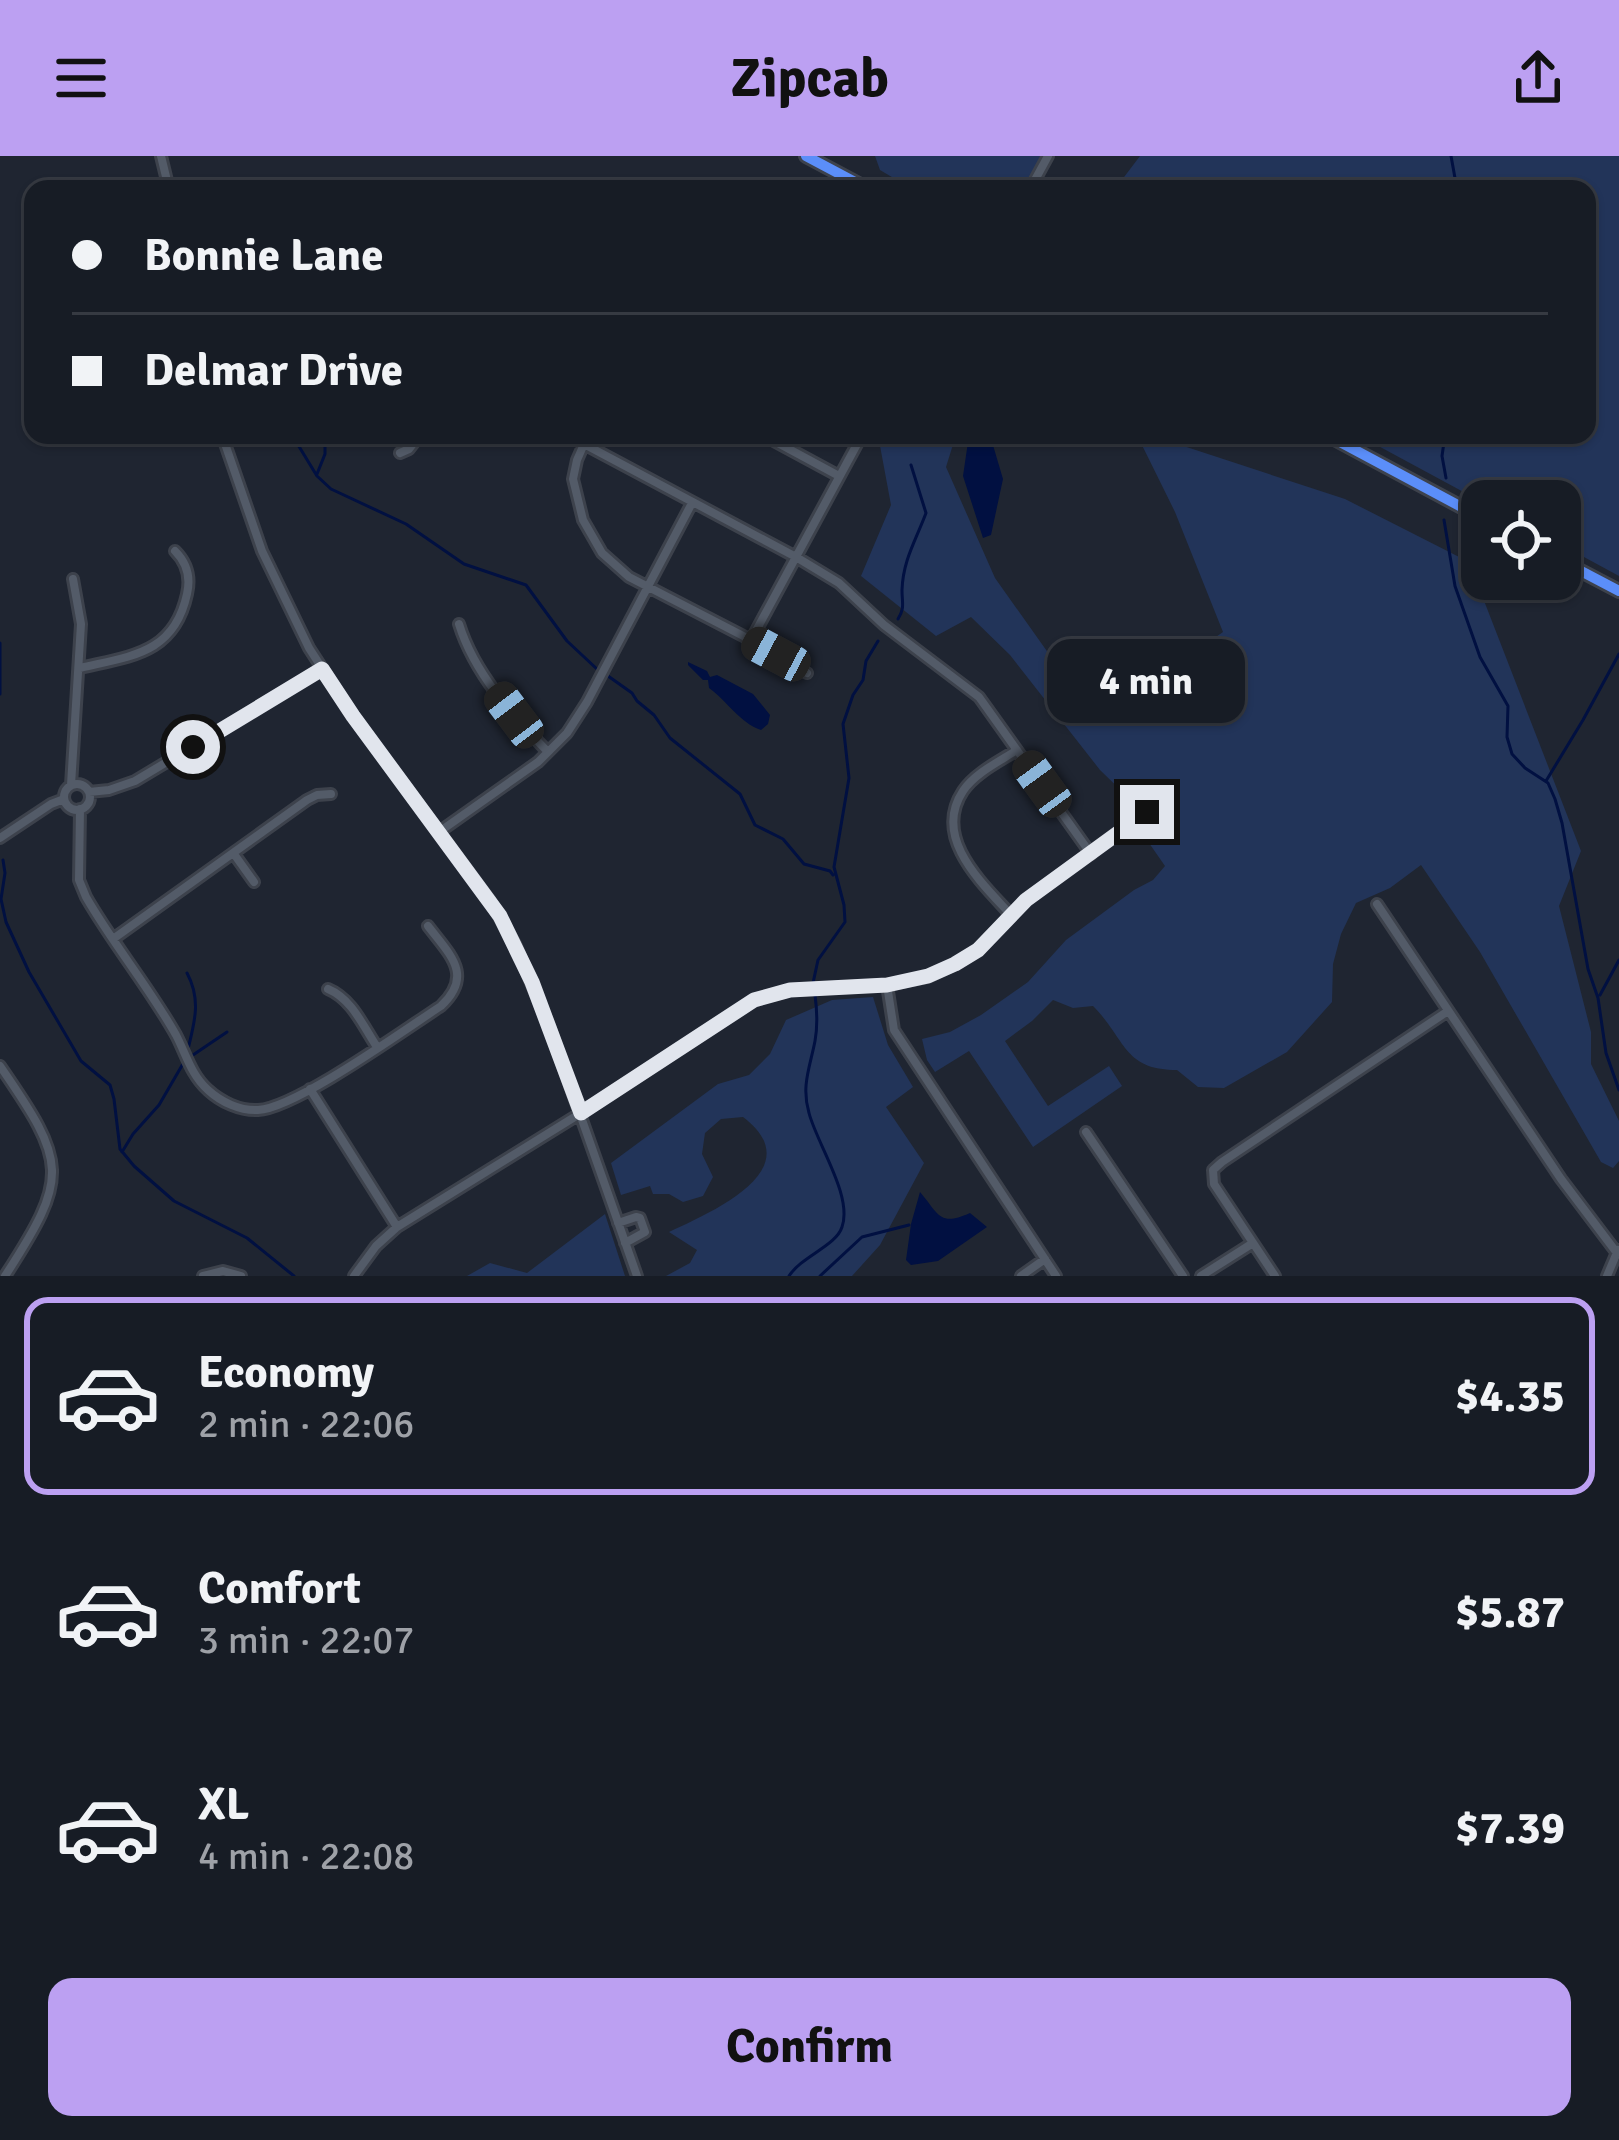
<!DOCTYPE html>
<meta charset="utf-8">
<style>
:root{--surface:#171c25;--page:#242932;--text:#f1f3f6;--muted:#9ea1a7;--line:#363a42;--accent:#bca0f2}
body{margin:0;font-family:Signika,sans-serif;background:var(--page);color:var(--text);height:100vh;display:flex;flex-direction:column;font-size:45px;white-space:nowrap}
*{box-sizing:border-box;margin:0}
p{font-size:39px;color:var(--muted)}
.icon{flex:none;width:66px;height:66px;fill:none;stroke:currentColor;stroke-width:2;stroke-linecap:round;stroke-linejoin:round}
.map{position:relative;height:1120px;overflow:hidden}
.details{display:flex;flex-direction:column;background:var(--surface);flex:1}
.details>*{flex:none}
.banner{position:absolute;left:24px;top:24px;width:1572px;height:264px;border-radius:24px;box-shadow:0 3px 9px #0004,0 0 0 3px var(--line);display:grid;align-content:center;height:264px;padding:0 48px;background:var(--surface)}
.fabs{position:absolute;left:1461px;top:324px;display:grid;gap:24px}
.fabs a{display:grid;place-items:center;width:120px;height:120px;border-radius:24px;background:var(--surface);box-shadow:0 3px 9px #0004,0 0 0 3px var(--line);font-size:60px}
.end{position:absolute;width:54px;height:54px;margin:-27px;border:15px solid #e1e5ed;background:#111;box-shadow:0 0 0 6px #111}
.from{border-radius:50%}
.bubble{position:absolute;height:84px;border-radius:24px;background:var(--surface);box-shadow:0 3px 9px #0004,0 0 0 3px var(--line);font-size:39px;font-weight:700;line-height:84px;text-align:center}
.car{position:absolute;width:36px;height:72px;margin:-36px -18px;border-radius:15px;box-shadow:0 0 9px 3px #0007;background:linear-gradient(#222 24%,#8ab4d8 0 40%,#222 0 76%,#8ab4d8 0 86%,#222 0)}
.banner b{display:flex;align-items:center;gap:42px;height:114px;font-size:45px}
.banner b+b{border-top:3px solid var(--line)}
.banner i{width:30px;height:30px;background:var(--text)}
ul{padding:21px 0 0;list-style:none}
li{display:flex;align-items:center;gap:36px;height:198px;margin:0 24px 18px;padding:0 24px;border:6px solid transparent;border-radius:24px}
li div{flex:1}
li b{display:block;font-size:45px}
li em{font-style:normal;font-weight:700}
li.current{border-color:var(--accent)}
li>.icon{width:108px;height:108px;stroke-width:1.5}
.action{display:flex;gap:24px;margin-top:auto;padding:24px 48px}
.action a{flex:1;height:138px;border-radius:24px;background:var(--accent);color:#111;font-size:48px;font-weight:700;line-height:138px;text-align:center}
header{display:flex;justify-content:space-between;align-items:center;height:156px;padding:0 48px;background:var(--accent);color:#111;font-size:54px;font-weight:700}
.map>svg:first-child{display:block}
</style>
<header><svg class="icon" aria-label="menu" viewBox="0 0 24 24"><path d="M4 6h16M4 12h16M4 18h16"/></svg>Zipcab<svg class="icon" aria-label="share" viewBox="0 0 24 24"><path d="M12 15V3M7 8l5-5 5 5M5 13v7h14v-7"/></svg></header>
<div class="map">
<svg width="1619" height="1120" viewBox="0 0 1619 1120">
<rect width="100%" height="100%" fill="#1f2531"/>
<path fill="#223459" d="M875,0H1042L1022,33H912L880,14Z
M1140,0H1619V420L1560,388V345L1482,346L1358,279H1587V33H1115Z
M878,279H956L946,311L995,422L1100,570L1160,520L1223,476L1175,356L1137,279H1150L1345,343L1469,406L1581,695L1559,750L1591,876V908L1619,965V1005L1613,1012L1601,1006L1480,796L1421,709L1390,732L1356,747L1341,778L1333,808L1332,846L1287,896L1224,932L1198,931L1177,914C1123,914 1126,883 1093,850L1073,852L1053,844L1032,865L1005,885L1048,950L1109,910L1122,930L1033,991L969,895L935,916L927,904L922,883L950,876L981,859L1028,826L1066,784L1134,734L1153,724L1165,710L1149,687C1171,671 1178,660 1158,639L1144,638L1133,646L1100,614L1010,499L971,461L936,480L861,420L891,349Z
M873,841L888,889L913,931L886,951L924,1007L880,1089L852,1120H666L690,1107L697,1094L669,1076C712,1056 812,1013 743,961L721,963L705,977L702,998L713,1021L703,1040L683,1046L669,1038H653L650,1030L621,1039L611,1007L718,928L749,919L770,898L786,864L832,844Z
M605,1058L625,1120H467L490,1107L527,1117Z"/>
<path fill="#011041" d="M969,279H990L1003,323L991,379L983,382L963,320Z
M688,506L707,515L710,521L717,519L753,538L770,559L768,568L761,574C740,567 727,545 709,532L708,524H703L688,509Z
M920,1036C939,1058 939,1071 970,1057L987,1071L938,1105L911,1109L906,1104L911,1068Z"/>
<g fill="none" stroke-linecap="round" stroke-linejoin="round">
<path stroke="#011041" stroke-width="3" d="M1451,0L1457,33
M292,279L317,320L331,333L406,368L464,408L526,429L567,485L598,514
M1445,279L1442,300L1446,322
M317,318L325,298V279
M1444,364L1455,430L1480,501L1508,550L1507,581L1512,598L1525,612L1548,627L1555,643L1562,667L1588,813L1598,842L1606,897L1619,934
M898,463C905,452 902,447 902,434C903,404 916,384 926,357L911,309
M0,487V538
M608,520L632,537L637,545L654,559L670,582L740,638L755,669L783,683L804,708L830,715L833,719
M1546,625L1583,564L1619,498
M3,704L5,717L1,743L6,766L29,816L81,905L110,929L114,943L120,993L134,1010L174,1045L247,1082L294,1120
M813,827L818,804L845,766L844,749L834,711L849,622L843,568L853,539L863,524L866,505L878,485
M1600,839L1619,804
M187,897C194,868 202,845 187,817
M190,901L227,876
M122,996L133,978L159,949L184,906
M789,1120C802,1100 836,1090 842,1071C853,1040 817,988 809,957C801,930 810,911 815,885C818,869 817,854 815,839
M820,1120L862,1081L909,1069"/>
<defs>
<path id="minor" d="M161,0L169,33
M1030,33L1048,0
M222,279L262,395L309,492L353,560L490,745L515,788L549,870L637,1120
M567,279L796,401L839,427L884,469L979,541L1091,698
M588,279L577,304L573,323L583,364L602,397L629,421L751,484L807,517
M763,279L839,320
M400,297L409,293L420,279
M459,468C474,517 513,560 548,596
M751,484L862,279
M80,512C131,500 174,498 187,438C191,421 187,407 175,395
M64 641a13 13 0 1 1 26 0a13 13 0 1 1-26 0Z
M71,629L81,468L73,423
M89,636L109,634L135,625L322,513
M80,653L79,724L86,741C113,788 149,831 176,879C186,898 191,919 208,934C221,946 240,955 258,954C296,952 404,874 441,850C474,819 450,799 428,770
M439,676L538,606L567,577L587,546L692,347
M0,682L51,648L64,643
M234,698L254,726
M1377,748L1561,1023L1617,1097
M1011,759C982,727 932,682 963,635C975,617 1000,605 1017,594
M113,783L307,644L317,639L331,638
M887,829L894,874L1056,1120
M328,833C352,843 363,870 377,891
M0,910C67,1007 70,1020 5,1120
M310,933L397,1071
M1086,976L1183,1120
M618,1067L636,1061L640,1062L645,1076L625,1087
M203,1120L223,1115L241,1120
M354,1120L376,1090L397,1071L581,957L754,844L790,834L887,829L928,821L955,808L978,794L1026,744L1147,655
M1021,1120L1045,1103
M1201,1120L1253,1087
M1275,1120L1214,1028L1213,1014L1222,1006L1448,855
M1607,1120L1618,1094"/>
<path id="highway" d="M806,0L868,33
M1327,279L1482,362
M1560,404L1619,435"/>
</defs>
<use href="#minor" stroke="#3d424c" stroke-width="14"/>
<use href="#highway" stroke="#3d424c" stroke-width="16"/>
<use href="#minor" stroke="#535b68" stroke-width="8"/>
<use href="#highway" stroke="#5b8ef9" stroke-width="10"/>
</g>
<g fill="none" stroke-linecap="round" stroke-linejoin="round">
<path stroke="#e1e5ed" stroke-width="15" d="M193,591L322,513L353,560L500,760L532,826L581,957L754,844L790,834L887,829L928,820L955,808L978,794L1026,744L1147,656"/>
</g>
</svg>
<div class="fabs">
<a><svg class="icon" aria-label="locate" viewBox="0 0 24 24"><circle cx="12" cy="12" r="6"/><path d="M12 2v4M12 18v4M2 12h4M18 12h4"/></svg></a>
</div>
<i class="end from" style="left:193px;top:591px"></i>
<i class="end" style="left:1147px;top:656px"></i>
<div class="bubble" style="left:1047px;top:483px;width:198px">4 min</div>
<i class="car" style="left:776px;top:498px;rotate:298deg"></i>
<i class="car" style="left:514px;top:559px;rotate:323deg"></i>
<i class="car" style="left:1042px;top:628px;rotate:324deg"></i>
<div class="banner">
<b><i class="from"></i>Bonnie Lane</b>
<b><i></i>Delmar Drive</b>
</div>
</div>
<section class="details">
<ul>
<li class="current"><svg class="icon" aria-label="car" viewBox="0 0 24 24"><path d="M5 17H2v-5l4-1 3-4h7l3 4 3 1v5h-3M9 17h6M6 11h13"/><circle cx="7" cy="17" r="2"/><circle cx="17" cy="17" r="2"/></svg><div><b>Economy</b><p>2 min · 22:06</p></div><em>$4.35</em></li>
<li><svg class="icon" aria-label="car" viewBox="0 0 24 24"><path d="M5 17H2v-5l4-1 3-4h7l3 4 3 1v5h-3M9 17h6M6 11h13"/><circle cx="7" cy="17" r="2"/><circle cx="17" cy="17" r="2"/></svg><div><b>Comfort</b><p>3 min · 22:07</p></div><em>$5.87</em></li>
<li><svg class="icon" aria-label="car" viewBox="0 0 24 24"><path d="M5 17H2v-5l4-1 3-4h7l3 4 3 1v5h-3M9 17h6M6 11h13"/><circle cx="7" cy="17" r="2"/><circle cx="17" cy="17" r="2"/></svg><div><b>XL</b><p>4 min · 22:08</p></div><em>$7.39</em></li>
</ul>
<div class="action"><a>Confirm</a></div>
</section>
